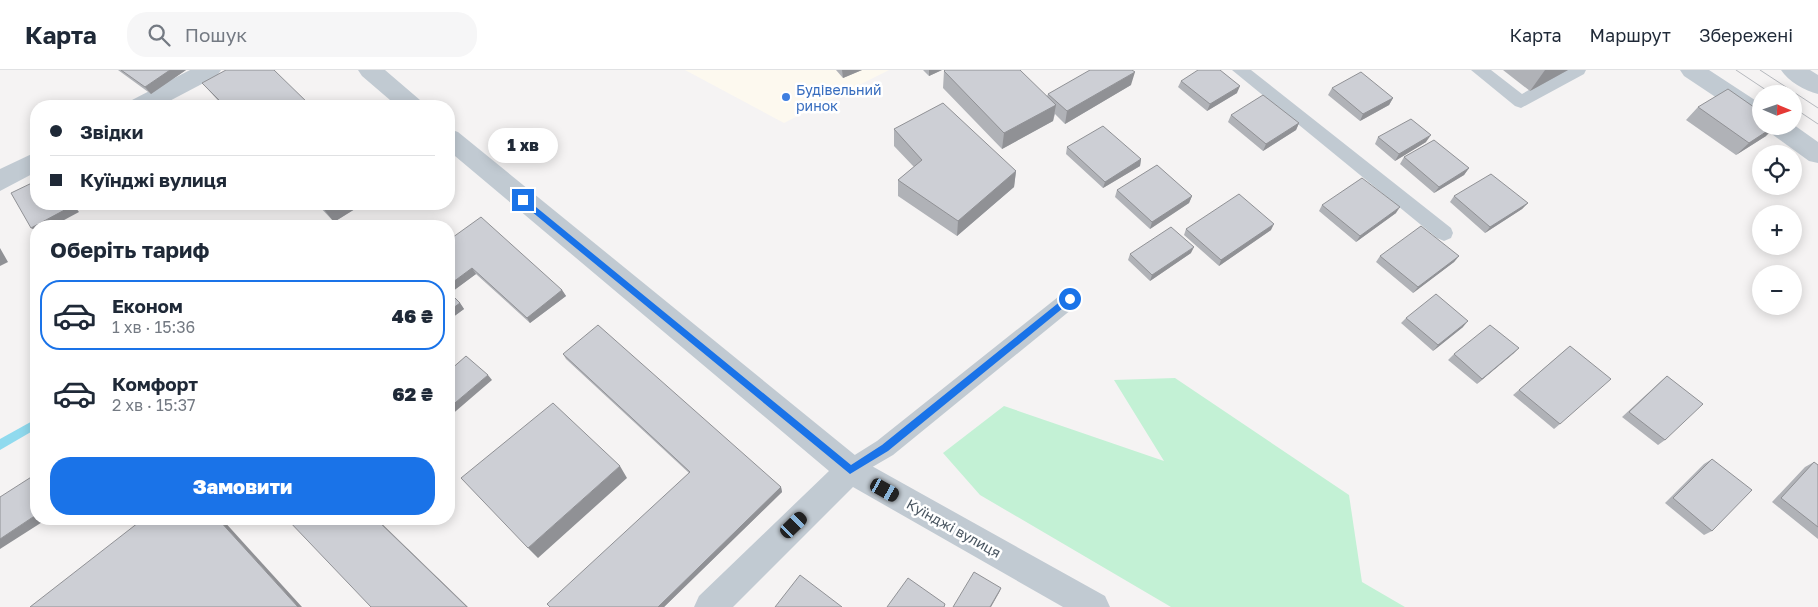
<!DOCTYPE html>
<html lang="uk">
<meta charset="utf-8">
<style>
:root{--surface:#fff;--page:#f6f6f7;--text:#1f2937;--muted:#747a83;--line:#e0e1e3;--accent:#1a73e8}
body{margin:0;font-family:"Golos Text",sans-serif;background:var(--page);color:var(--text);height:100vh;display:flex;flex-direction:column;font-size:19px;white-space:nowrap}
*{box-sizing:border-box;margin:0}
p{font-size:16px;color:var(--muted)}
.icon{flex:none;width:28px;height:28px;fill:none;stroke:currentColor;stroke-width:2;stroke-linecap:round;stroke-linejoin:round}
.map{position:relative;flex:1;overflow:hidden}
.panel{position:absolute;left:30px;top:150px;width:425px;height:305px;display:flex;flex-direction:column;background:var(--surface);border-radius:20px;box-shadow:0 2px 12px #0003}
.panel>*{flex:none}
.top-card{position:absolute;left:30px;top:30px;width:425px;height:110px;border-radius:20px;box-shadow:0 2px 12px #0003;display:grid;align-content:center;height:110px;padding:0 20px;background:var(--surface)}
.needle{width:32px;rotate:92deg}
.tools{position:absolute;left:1752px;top:15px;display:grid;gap:10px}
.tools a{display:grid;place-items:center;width:50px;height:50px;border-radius:50%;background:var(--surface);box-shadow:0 2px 12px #0003;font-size:25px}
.end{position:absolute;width:22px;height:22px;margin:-11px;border:6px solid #1a73e8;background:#fff;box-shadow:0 0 0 2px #fff}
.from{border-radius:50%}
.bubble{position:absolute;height:35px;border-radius:18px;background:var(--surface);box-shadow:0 2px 12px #0003;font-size:16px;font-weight:800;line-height:35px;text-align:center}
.car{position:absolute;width:15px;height:30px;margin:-15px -8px;border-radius:6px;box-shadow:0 0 4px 1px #0007;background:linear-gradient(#222 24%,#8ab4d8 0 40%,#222 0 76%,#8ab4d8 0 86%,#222 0)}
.top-card b{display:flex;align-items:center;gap:18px;height:48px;font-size:19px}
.top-card b+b{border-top:1px solid var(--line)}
.top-card i{width:12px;height:12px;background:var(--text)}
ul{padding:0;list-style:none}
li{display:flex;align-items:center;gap:15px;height:70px;margin:0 10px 8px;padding:0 10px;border:2px solid transparent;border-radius:20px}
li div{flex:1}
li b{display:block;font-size:19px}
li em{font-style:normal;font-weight:800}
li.current{border-color:var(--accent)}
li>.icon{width:45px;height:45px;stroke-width:1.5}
h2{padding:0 20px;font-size:22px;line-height:60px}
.button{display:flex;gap:10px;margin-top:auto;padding:10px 20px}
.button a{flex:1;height:58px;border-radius:20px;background:var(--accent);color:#fff;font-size:20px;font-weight:800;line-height:58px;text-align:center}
header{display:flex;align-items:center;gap:30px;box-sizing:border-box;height:70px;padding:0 25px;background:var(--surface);border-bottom:1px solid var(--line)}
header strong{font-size:24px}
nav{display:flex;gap:28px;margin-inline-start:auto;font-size:18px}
.search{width:350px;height:45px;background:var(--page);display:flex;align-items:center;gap:12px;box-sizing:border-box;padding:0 18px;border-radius:20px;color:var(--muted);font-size:19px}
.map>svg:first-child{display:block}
</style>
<header>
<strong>Карта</strong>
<div class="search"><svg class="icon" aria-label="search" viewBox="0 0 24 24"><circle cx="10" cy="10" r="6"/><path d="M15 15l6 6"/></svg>Пошук</div>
<nav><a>Карта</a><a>Маршрут</a><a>Збережені</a></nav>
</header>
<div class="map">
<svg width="1818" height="537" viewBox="0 0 1818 537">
<rect width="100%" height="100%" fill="#f5f3f3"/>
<path fill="#fdf9ef" d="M685,0H889L784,53Z"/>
<path fill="#c3f1d5" d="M1175,308L1349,425L1362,512L1405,537H1171L980,425L943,383L1004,336L1164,391L1114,310Z"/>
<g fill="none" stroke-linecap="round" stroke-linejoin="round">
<path fill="#90daee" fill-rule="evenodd" d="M36,349V359L0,380V369Z"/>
<path fill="#c1cad2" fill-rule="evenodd" d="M1232,0H1251L1451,158L1453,163L1451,168L1444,171L1437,168Z
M1471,0H1491L1522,24L1564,0H1586L1584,4L1521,38L1515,36Z
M1070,221L1077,223L1080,229L1077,235L893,385L850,410L842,407L839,400L842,393L877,371L1063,223Z"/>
<path fill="#c1cad2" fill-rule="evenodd" d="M190,0H221L217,6L160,36H128L132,30Z
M358,0H385L420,30L424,36H397L362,6Z
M1680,0H1709L1761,34V55L1753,52L1684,6Z
M1781,0H1810L1818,5V24C1805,21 1788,11 1781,0Z
M1794,55L1818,72V93L1809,91L1769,62L1765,56Z
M449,59L458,62L861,390L1105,526L1110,537H1063L853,417L733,537H694L699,526L829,401L449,81Z
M36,82V102L0,121V99Z"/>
<path stroke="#b5b8bd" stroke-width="1" d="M1736,0L1772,24
M1760,0L1818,38
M1794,38L1818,54"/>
</g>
<path fill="#b0b2b7" d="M118,0H186L151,24Z
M836,0H862L843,8Z
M923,0H942L929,6Z
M1503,0H1568L1530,21Z
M944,1L1047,26L1048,24L1131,15L1065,54L1055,44L1053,51L1002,79L943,18Z
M1181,11L1237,23L1207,41L1178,17Z
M202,13L311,36H223Z
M1332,18L1393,28L1389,35L1360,51L1328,25Z
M1698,37L1766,66L1736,85L1686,50Z
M1231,45L1299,53L1296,60L1263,81L1228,52Z
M894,59L1016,101L1014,117L957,166L898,126V110L914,97L894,76Z
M1378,67L1426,72L1395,91L1375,74Z
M1067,77L1141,89L1140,96L1103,118L1066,84Z
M1404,87L1469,98L1464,105L1434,123L1400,94Z
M1117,120L1192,126L1189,133L1150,159L1115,127Z
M1454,126L1528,133L1522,139L1485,163L1450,132Z
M317,134H363L334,152Z
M1322,135L1396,143L1356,172L1319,141Z
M1186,159L1271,160L1219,196L1184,165Z
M449,170L562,220L566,226L530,253L476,204L450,223L460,233L464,239L449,250Z
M1191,183L1150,211L1128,190L1130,184Z
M1380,186H1459L1454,192L1413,223L1376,192Z
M1406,248L1463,257L1433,281L1401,253Z
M1570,276L1560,354L1554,359L1513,325Z
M1519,278L1477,314L1448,290L1454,284Z
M563,284L781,417L782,422L664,537H550L689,403L566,289Z
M1667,306L1665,370L1658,375L1622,347L1660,312Z
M1712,389V461L1704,465L1665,433L1704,394Z
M1814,392L1818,395V469L1772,432L1805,397Z"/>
<path fill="#909195" d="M170,0H186L151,24L145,17Z
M842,0H862L843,8Z
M929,0H942L929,6Z
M1545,0H1568L1530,21Z
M1135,2L1131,15L1065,54L1067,41Z
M1240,16L1237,23L1207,41L1210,34Z
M1393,28L1389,35L1360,51L1363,44Z
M1056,35L1053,51L1002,79L1004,63Z
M1299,53L1296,60L1263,81L1266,74Z
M1775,56H1776L1766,66L1736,85L1749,73Z
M1431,65L1426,72L1395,91L1399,84Z
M1141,89L1140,96L1103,118L1105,112Z
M1469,98L1464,105L1434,123L1439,117Z
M1016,101L1014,117L957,166L958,151Z
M1192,126L1189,133L1150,159L1152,152Z
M1528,133L1522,139L1485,163L1490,157Z
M70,134H73L79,142L53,156H36V161L31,158Z
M327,134H363L334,152L322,137Z
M1400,137L1396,143L1356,172L1360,166Z
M1274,154L1271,160L1219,196L1221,190Z
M1194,177L1191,183L1150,211L1152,205Z
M0,178L8,192L0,196Z
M1459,186L1454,192L1413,223L1418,217Z
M472,198L476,204L449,224V215Z
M562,220L566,226L530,253L527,248Z
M460,233L464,239L449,250V241Z
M1468,251L1463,257L1433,281L1438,275Z
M1519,278L1513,284L1477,314L1482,309Z
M488,305L492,310L449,347V338Z
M620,396L627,408L538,488L528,478Z
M781,417L782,422L664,537H658Z
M36,445V449H47L0,479V469Z
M218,449H222L302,537H298Z
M376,449H377L468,537H467Z
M1001,518L1000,521L991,537H990Z"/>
<path fill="#cdcfd5" stroke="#909195" d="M121,0H170L145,17Z
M226,0H274L311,36H225L202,13Z
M945,0H1020L1056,35L1004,63L944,1Z
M1090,0H1132L1135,2L1067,41L1048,24Z
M1198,0H1220L1240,16L1210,34L1181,11Z
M1361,2L1393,28L1363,44L1332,18Z
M1728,19L1761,42V56H1775L1749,73L1698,37Z
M1263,25L1299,53L1266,74L1231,45Z
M943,33L1016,101L958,151L898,110L922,90L894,59Z
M1411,49L1431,65L1399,84L1378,67Z
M1103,56L1141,89L1105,112L1067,77Z
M1434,70L1469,98L1439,117L1404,87Z
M1157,95L1192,126L1152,152L1117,120Z
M1491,104L1528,133L1490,157L1454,126Z
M1362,108L1400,137L1360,166L1322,135Z
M36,111V134H70L72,136L31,158L11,123Z
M1239,124L1274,154L1221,190L1186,159Z
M319,134H327L322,137Z
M481,147L562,220L527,248L472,198L449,215V170Z
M1421,156L1459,186L1418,217L1380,186Z
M1171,157L1194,177L1152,205L1130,184Z
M449,222L460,233L449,241Z
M1436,224L1468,251L1438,275L1406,248Z
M598,255L781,417L658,537H550L547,534L690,402L563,284Z
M1490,255L1519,278L1482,309L1454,284Z
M1570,276L1611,309L1560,354L1519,320Z
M466,286L488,305L449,338V301Z
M1667,306L1703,334L1665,370L1629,342Z
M553,333L620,396L528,478L461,408Z
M1712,389L1752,420L1712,461L1673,428Z
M1814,392L1818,395V457L1781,428Z
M36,404V445L0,469V427Z
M143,449H218L298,537H30Z
M287,449H376L467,537H371Z
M974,502L1001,518L990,537H953Z
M800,505L842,537H775Z
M908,508L945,534L944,537H887Z"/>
<path fill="#1a73e8" d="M520,128H525L851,395L882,375L1067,226L1070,225L1074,229L888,381L850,404L520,132Z"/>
<circle fill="#3f7fe0" stroke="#fff" stroke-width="2" cx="786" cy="27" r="5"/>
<g text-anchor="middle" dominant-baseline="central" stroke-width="5" stroke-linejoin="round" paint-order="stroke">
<g font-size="14" fill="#366cbe" stroke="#fff" text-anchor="start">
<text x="796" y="19">Будівельний<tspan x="796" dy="16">ринок</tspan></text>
</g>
<g font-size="14" fill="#4a5661" stroke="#fff">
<text transform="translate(954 458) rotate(29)">Куїнджі вулиця</text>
</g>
</g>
</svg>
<div class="tools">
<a><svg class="needle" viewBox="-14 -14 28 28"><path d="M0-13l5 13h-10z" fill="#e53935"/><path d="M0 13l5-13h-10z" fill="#747a83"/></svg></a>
<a><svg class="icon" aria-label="locate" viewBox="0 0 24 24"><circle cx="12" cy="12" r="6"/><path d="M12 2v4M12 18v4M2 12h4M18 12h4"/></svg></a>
<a>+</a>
<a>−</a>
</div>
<i class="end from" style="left:1070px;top:229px"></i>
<i class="end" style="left:523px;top:130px"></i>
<div class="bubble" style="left:488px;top:58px;width:70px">1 хв</div>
<i class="car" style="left:885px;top:420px;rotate:119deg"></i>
<i class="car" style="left:794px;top:455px;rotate:46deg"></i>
<div class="top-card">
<b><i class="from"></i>Звідки</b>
<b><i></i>Куїнджі вулиця</b>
</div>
<section class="panel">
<h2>Оберіть тариф</h2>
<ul>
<li class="current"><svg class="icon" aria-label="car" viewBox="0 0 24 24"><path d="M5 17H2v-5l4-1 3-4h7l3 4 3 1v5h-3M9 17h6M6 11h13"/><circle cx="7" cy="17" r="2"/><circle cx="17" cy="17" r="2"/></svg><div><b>Економ</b><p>1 хв · 15:36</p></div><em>46 ₴</em></li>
<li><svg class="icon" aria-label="car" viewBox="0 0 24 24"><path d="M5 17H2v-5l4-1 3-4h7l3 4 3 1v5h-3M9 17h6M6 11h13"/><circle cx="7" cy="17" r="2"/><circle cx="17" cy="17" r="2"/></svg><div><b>Комфорт</b><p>2 хв · 15:37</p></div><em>62 ₴</em></li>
</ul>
<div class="button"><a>Замовити</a></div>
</section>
</div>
